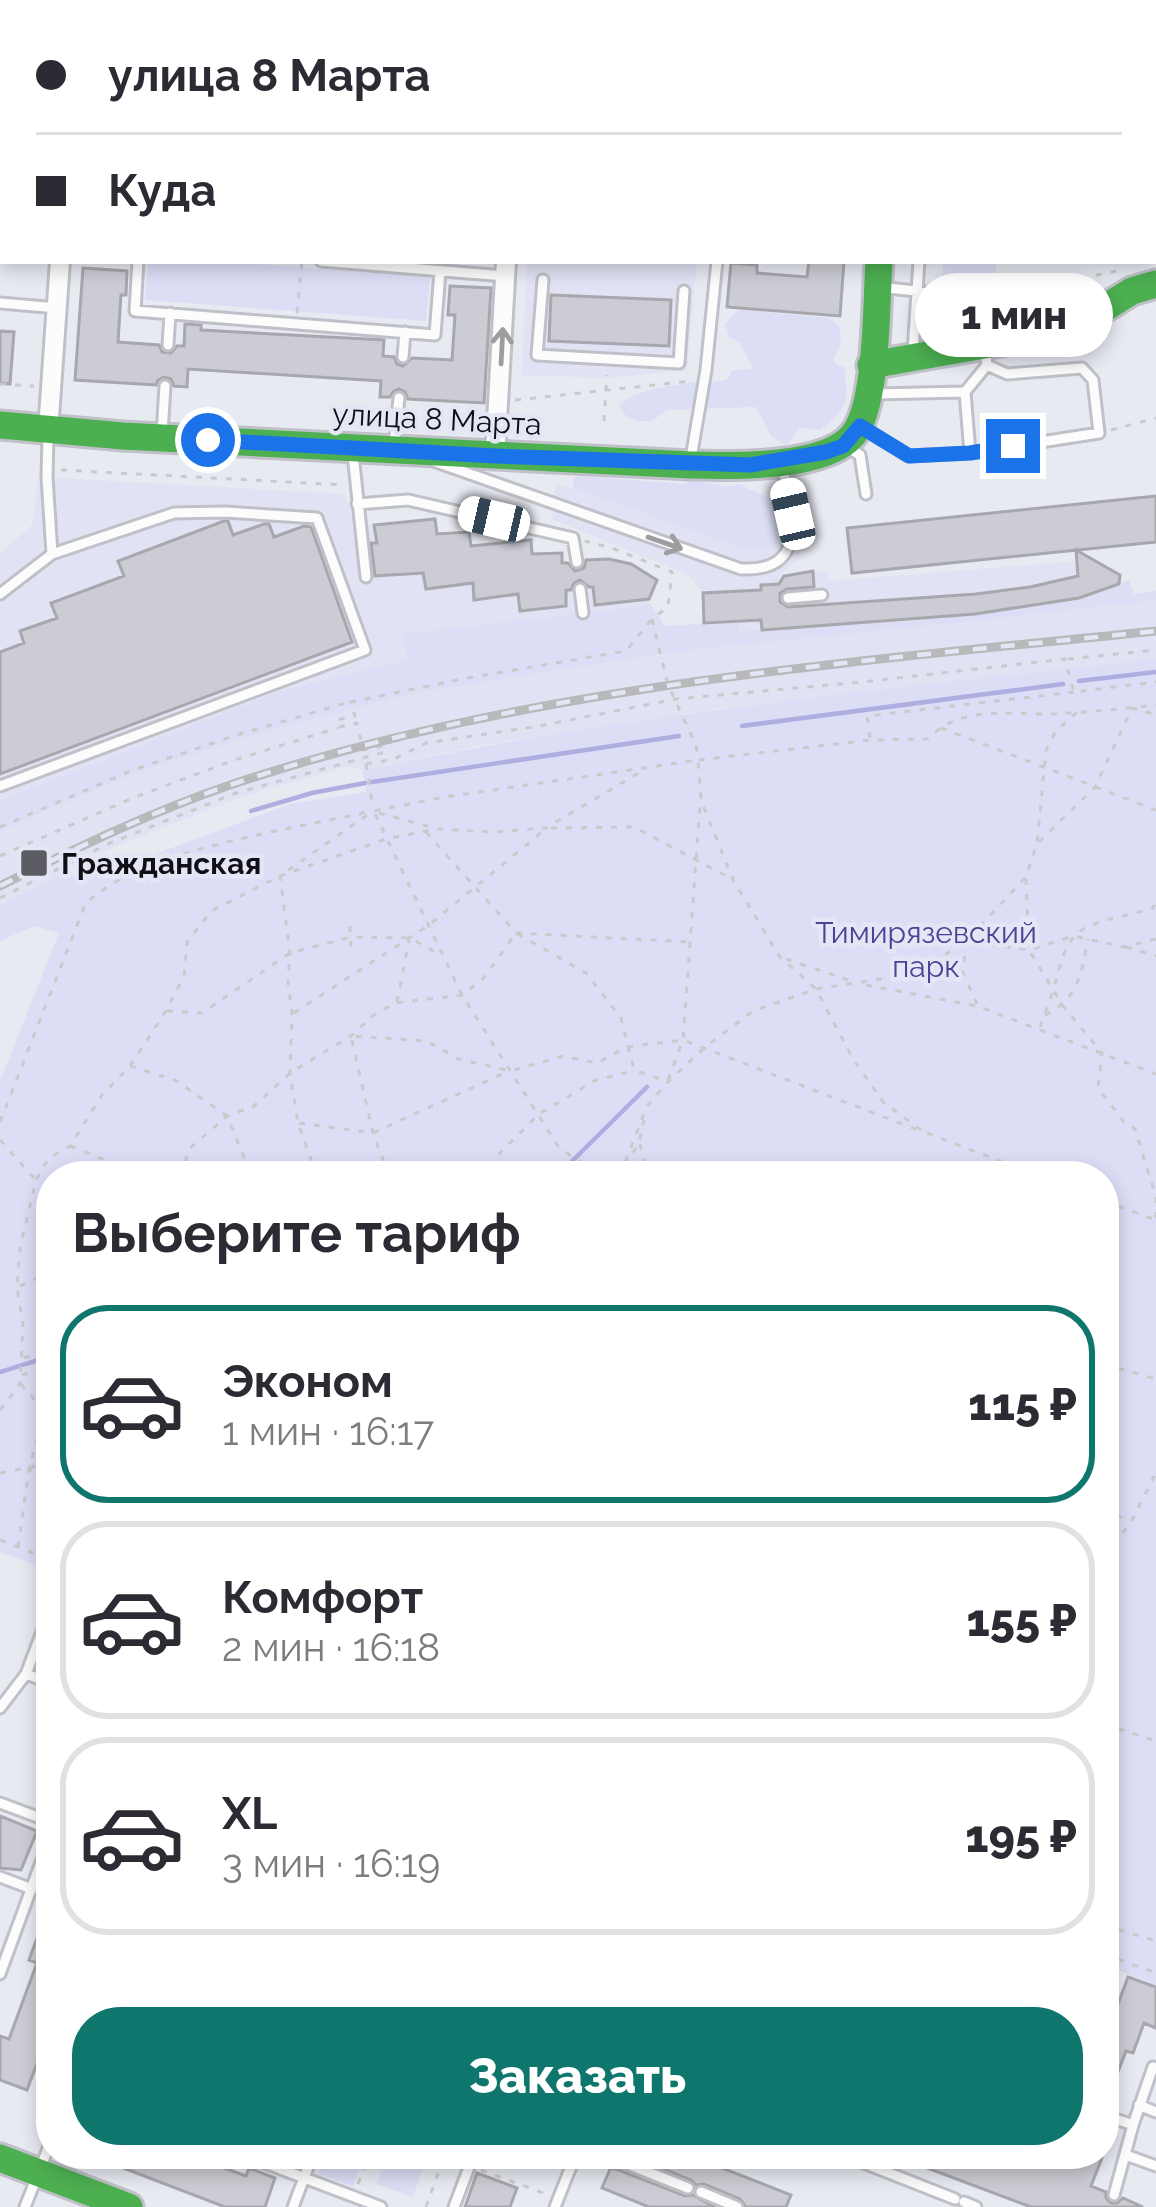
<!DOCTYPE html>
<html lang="ru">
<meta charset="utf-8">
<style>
:root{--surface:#fff;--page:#f7f7f7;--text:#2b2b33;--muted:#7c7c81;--line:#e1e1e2;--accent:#0f766e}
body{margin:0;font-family:Raleway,sans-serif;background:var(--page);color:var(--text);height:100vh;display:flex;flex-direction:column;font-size:45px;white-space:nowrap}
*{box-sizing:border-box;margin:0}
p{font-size:39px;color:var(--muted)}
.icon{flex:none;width:66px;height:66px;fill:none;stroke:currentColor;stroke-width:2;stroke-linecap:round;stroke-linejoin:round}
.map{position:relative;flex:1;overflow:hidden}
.side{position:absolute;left:36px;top:1161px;width:1083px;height:1008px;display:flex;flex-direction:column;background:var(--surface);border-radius:48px;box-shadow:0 6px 18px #0003}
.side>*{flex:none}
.banner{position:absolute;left:0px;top:0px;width:1158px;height:264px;box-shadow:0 6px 18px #0003;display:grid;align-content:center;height:264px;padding:0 36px;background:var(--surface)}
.end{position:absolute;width:54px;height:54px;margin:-27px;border:15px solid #1a73e8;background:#fff;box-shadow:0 0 0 6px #fff}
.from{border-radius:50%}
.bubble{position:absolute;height:84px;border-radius:42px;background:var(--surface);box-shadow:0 6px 18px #0003;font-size:39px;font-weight:800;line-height:84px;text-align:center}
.car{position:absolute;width:36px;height:72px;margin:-36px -18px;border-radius:15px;box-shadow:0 0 9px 3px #0007;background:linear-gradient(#fff 24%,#345 0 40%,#fff 0 76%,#345 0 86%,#fff 0)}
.banner b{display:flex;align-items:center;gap:42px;height:114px;font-size:45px}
.banner b+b{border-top:3px solid var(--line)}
.banner i{width:30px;height:30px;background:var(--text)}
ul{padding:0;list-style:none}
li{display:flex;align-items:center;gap:36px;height:198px;margin:0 24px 18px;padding:0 12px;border:6px solid var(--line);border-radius:48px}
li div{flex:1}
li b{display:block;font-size:45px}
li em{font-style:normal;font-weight:800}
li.active{border-color:var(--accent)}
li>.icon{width:108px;height:108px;stroke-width:1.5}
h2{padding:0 36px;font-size:54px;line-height:144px}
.cta{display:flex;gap:24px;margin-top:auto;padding:24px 36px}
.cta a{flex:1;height:138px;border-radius:48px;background:var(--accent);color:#fff;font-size:48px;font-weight:800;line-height:138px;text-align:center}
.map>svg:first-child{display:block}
</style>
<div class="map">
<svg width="1156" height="2207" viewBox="0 0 1156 2207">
<rect width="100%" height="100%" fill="#e8eaf2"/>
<path fill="#e1e2f3" d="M527,261H697L687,370L607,378L522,375Z
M38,477L345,494L355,526L435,519L437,534L469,532L471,546L531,540L533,554L562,553L563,563L600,558L621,561L641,569L657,580L649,599L651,605L404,634L409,660L281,691L0,800V554L33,524Z
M556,485L573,488L749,551L784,522L783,515L803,513L805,543L797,560L783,572L784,576L827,570L829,581L1077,561L1079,598L974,614L738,632L704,623L703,593L688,575L552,519Z
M1156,600V659L708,710L471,747L363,771L349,766L241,797L114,847L0,905V831L130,775L263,732L329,715L429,689L672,652L973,621Z"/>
<path fill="#dcdef6" d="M148,261H219L430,277L426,321L145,300Z
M943,261L996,262L995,283L942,280Z
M930,299L984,306L988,329L928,343L926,337Z
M738,310L829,318L839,326C842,339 842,347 833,358L837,366L844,367C849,402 848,409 820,430L799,428L787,445L772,437L756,407L667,410L652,421H637L626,416L619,406C634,389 674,385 697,382C708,381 717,383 728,379L731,371L753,368L740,343L729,337L725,324Z
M581,476L686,484L692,478C711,483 720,489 740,484C751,492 765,493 776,503C797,525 775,552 749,551L573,488L574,478Z
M1129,580L1134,594L1156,591V600L973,621L672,652L418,692L263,732L130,775L0,831V800L281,691L408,660L403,634L651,605L665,626L738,621L739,631C869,622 1006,623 1129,580Z
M1156,659V1985L1104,1965V1176H51V1571L0,1552V1081L59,933L34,926L0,941V905L68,871L80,882L290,804L366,792L363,771C624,713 891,689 1156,659Z
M325,2154H365L353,2186L318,2174Z
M387,2154L427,2156L413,2197L376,2184Z"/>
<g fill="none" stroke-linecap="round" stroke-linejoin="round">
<path stroke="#afaee0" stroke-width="4.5" d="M1079,681L1156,672
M742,726L1063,684
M372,782L679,736
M251,811L312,793L365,783
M557,1176L647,1087
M0,1372L51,1356"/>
</g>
<path fill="#cccdd4" stroke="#a7a7ad" stroke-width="3" d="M809,261H844L840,316L727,307L731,263L757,265V273L807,277Z
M83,268L127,271L126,295H121L118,342L159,345L162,352L171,353L177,346H184L185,324L201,325V330L384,340L383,356L394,357L397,364L403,366L412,358L452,360L455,315H448L450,286L491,288L484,403L408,399L405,392L399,389L393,392L390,397H380L381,381L188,369L187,387L174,386L171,379L164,377L158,380L156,385L75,380Z
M551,295L671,300L669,346L549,341Z
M0,331L14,332L10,384L0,383Z
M1156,496V542L852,573L847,528Z
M435,519L437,534L469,532L471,546L531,540L532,554L562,553V563H568L575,571L584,568L586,560L609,559L631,564L657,580L649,599L595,605L593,587H589L580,580L574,583L571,590H566V606L520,611L518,594L474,600L473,583L426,589L423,573L375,576L371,543H377L374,525Z
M224,521H228L233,535L264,524H269L274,537L304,526L311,527L352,642L0,774V652L24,643L20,631L57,618L51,603L124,576L118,561Z
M1076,550L1120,575L1119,584L1079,598L975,614L762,630L761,620L704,623L703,593L761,590V585L779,584L784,576L813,571L814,587L787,589L780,593V602L788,607L976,594L1030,587L1078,576Z
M0,1816L37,1831L21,1870L0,1868Z
M49,1905L51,2026L27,2090L0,2080V2036L9,2039L37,1963L29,1960Z
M1128,1977L1156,1987V2028L1144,2023L1133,2053L1126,2051L1105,2106L1104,2042Z
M87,2154H186L246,2176L249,2168L275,2178L265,2207H225Z
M626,2154H686L791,2195L786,2207H746L740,2199L704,2184L696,2185L691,2180Z
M890,2154H1091L1102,2158L1091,2186L1106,2192V2198L1111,2203H1117L1123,2198L1143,2207H1031Z
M611,2167L685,2196L693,2195L714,2207H649L602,2188Z
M477,2173L517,2188L510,2207H465Z"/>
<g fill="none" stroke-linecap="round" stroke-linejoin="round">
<defs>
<path id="lane" d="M312,0L313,3
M698,3V0
M816,3V0
M937,3L938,0
M1041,3L1042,0
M0,6H3
M0,64H3
M0,110L3,111
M1155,152H1156
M0,220H3
M1155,245L1156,244
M138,261L135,311L435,335L440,271
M321,261L505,276
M543,280L537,355L679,363L684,291
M879,287L999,300
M0,303L57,308
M996,336L999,284
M1005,339L1007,285
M168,345L170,313
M913,352L919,261
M403,357L405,332
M965,392L987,365
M864,429L909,456L970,453L965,392L874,394
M162,434L165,386
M48,436L47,477L52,554
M394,446L399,398
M848,448L860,455L866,494
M970,453L1099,433L1093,380L1082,368L1007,374L987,365L985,350
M353,454L366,577
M691,458L706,370L717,261
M436,462L741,569C811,572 792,511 782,466
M357,504L408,500L573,538L577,562
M580,589L583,613
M0,594L52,554L174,513L225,512L317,518L365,650L0,786
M788,598L822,595
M26,1674L51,1683
M0,1708L26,1674L51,1608
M0,1803L51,1822
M0,1877L32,1889
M43,1893L51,1896
M0,1974L51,1835
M1139,2105L1156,2112
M1104,2115L1133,2125L1114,2195
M1133,2125L1153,2067L1156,2068
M241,2154L381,2207
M602,2154L688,2188
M841,2154L955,2199
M1126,2155L1156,2166
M701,2192L737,2207
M964,2202L976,2207
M25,2207L51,2141
M293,2207L313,2154
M454,2207L474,2154
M555,2207L576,2154"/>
<path id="street" d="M78,3V0
M564,3L565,0
M897,3V0
M48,431L60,261
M495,456L506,261"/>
<path id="fast" d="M871,365L1069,330L1132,291L1156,284
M0,425L123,436L691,465C731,466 825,469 853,435C878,405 876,303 879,261
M0,2158L129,2207"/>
</defs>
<use href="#lane" stroke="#c0c1c8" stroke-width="15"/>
<use href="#street" stroke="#c0c1c8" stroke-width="24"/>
<use href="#fast" stroke="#c0c1c8" stroke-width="33"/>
<path stroke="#cacacc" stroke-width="3" stroke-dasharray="6 9" stroke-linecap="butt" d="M1053,2L1069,3
M156,3H162
M959,3V0
M1155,49H1156
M1155,89L1156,79
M1030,312L1031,288L1122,270
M297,313L302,261
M0,384L34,386
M515,400L691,381
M604,421L607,375
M1111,430L1156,418
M539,437L540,421
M61,470L345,485
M652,619L668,685L696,745L698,760L871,740L928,739C961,704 1010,715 1053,714C1087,712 1122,709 1156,705
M1068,659L1156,650
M941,728L1156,810
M870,738L867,716L1074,692
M366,764L394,759L426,743L539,726L676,699L862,682L1065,659L1074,692L1156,682
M366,764L373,808
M379,813L434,828
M375,814L462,995L558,1146L575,1159L613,1176
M0,827L133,770L240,734L349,702
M551,828L634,827L732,879
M426,832L516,933L690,942
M1039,842L1095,787L1132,708L1156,715
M0,856L135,797L235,760L337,728
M1026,879L1029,950L1063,1006L1102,1053L1098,1088L1124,1122L1135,1129L1156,1197V1219
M0,898L110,843L236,793L385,752L383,746L363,750L357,723L339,727L337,720L355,716L351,702L467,678L626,651L652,619L668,607L672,572L612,548L585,541
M350,926L351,950
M1126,947L1156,956
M786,959L857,983
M866,985L977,1006L1156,1074
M397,1002L409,940
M977,1004L963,973L966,941L1029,950L1074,936L1124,947L1156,939
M167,1011L202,1013L290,953L351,937L410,938L439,954
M294,1013L429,925L542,832
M1045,1015C1079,998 1081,974 1088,939
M1040,1027C1044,1015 1049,1003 1053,991C1062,962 1063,933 1097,923C1115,917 1134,914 1153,908L1156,902
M130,1066L175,1080L227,1116L246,1162L315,1176
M668,1080L683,1040L700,805
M0,1122L85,905C134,851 294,829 367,812
M299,1123L373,1133L509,1071
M927,1133L1039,1176
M0,1140L35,1179
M640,1144L647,1176
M70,1146L145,1176
M246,1164L247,1176
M626,1166L639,1142L644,1120
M181,1176L189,1149L227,1116L254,1106L290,1073L351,1036L376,1013L396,1003L462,995L483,979L516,933L586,973L621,1018L634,1070L666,1081
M317,1176L298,1123L290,1073L292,1014L288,982L290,953L280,876L373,811L445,797L698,760L701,800L733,880L780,957L816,989L853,1059L884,1103L924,1132
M389,1176L373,1133L351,1036L427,1041L458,1059L511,1071L563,1056L597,1063L627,1047L683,1040L918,1130
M477,1176L539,1114L596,1080L633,1071
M620,1176L647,1106L668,1082L704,1048L753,1011L816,989L900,976L929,965L966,941L1026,877L1037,843L1046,750L1056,731L1077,712
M1104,1201L1153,1219
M20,1286L51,1272
M24,1358L51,1350
M1104,1364L1156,1379
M22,1375L51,1366
M21,1384L51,1419
M0,1410L20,1384L23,1325L17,1288L20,1248L36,1180L49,1158L70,1146L102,1095L130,1066L166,1011L184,976L187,942L211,911L280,876L386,839L437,829L493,832L546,828L647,768
M51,1445L29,1469L51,1476
M0,1473L51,1463
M1104,1506L1127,1522
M0,1540L51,1560
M18,1547L29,1469L45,1412
M1104,1573L1112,1545L1130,1524L1156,1473
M1104,1724L1156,1741
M1104,1925L1156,1941
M1104,1954L1156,1973
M531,2154L557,2164
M92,2163L95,2154
M481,2170L546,2194
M358,2184L369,2154
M426,2207L445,2154"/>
<use href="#lane" stroke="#fcfcfd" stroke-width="9"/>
<use href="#street" stroke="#fcfcfd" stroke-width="18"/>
<use href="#fast" stroke="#4caf50" stroke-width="27"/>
<defs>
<path id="rail" d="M0,886C76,848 153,811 233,784C531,685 846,663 1156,631"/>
</defs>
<use href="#rail" stroke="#b8b9bb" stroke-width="9"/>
<use href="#rail" stroke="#e5e6f5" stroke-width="4.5" stroke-dasharray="14" stroke-linecap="butt"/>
</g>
<defs><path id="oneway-shaft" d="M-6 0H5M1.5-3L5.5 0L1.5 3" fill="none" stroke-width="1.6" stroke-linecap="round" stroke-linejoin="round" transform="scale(3)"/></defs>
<g stroke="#9d9da0">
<use href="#oneway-shaft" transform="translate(502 346) rotate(-87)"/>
<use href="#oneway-shaft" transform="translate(665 543) rotate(19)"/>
</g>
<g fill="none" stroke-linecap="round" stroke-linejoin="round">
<path stroke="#1a73e8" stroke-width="15" d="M208,440L495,456L750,465L826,452L843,446L860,426L909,456L970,453L1013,446"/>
</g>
<rect fill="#5b5c62" stroke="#e5e6f5" stroke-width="4.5" x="19" y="848" width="30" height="30" rx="6"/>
<g text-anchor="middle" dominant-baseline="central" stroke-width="9" stroke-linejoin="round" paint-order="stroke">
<g font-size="30" fill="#0f0f14" stroke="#e5e6f5">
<text transform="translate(437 419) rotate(3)">улица 8 Марта</text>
</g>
<g font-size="30" font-weight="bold" fill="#0f0f14" stroke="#e5e6f5" text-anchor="start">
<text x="61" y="863">Гражданская</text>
</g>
<g font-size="30" fill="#4c4394" stroke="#e5e6f5">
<text x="926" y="932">Тимирязевский<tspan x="926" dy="34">парк</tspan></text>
</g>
</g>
</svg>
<i class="end from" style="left:208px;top:440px"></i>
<i class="end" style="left:1013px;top:446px"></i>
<div class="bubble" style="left:915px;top:273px;width:198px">1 мин</div>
<i class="car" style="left:793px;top:514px;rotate:347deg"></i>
<i class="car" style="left:494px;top:519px;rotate:283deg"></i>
<div class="banner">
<b><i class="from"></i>улица 8 Марта</b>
<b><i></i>Куда</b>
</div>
<section class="side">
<h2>Выберите тариф</h2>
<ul>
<li class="active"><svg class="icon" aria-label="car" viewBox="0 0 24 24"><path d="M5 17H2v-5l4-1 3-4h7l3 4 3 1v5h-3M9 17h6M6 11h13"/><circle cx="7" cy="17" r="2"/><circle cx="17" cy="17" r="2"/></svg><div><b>Эконом</b><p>1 мин · 16:17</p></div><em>115 ₽</em></li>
<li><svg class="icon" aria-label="car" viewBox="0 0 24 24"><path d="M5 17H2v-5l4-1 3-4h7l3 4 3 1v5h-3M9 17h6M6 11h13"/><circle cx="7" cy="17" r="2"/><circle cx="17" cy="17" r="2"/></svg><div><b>Комфорт</b><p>2 мин · 16:18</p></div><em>155 ₽</em></li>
<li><svg class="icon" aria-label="car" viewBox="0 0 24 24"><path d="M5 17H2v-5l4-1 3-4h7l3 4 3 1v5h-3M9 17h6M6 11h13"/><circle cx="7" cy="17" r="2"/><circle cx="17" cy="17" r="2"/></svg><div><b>XL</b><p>3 мин · 16:19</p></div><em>195 ₽</em></li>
</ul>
<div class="cta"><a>Заказать</a></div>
</section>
</div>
